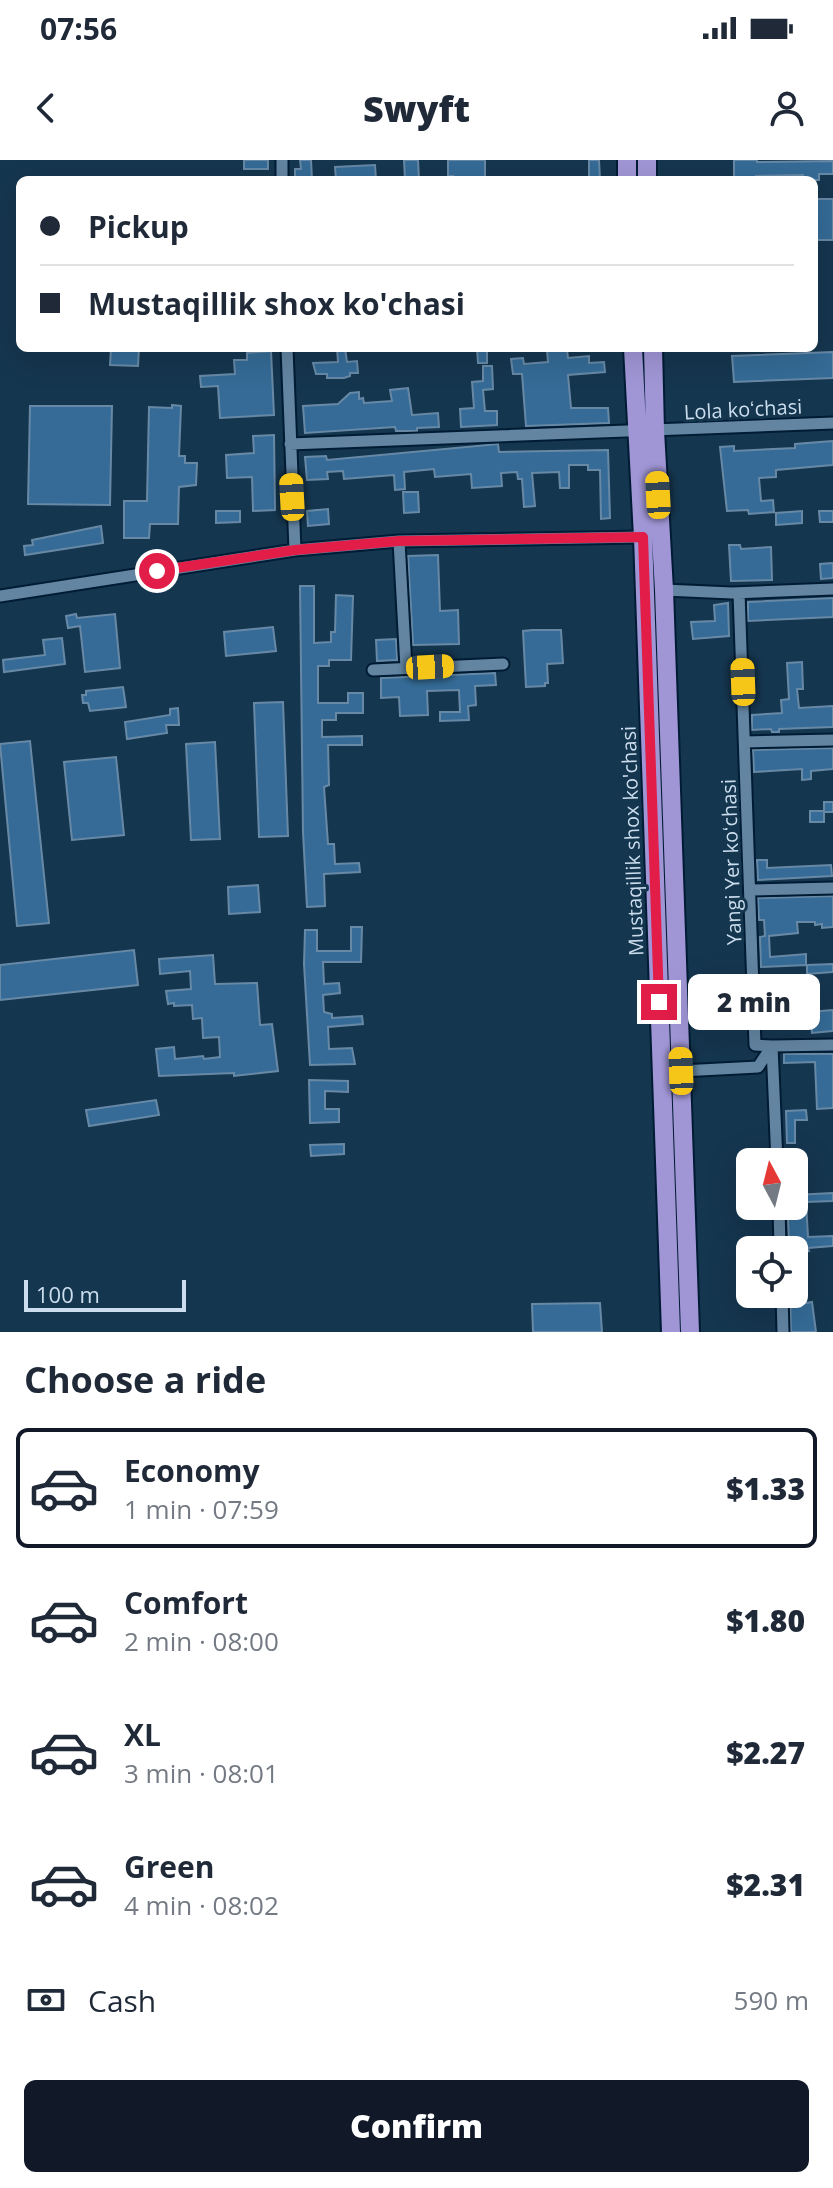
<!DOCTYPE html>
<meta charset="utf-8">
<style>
:root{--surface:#fff;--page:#f2f2f3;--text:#1f2937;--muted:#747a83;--line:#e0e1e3;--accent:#111827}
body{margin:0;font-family:"Open Sans",sans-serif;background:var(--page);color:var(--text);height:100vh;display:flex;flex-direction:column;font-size:30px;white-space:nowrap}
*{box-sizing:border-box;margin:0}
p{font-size:26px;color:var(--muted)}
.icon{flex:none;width:44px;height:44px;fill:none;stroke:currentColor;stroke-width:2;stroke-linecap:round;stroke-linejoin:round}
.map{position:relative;height:1172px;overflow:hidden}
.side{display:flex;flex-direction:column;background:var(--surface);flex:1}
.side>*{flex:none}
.top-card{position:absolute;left:16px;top:16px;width:802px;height:176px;border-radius:12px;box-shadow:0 8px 32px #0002;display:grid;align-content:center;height:176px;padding:0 24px;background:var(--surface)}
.needle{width:52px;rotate:353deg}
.buttons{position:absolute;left:736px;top:988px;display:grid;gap:16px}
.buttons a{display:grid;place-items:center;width:72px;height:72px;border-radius:12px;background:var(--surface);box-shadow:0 8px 32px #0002;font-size:40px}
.scale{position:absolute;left:24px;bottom:20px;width:162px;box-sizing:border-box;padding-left:8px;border:4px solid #ccdeee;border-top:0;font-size:22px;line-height:28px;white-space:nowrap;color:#ccdeee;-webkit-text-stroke:6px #15364f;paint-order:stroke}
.end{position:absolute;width:36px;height:36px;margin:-18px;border:10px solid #e11d48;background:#fff;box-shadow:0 0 0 4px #fff}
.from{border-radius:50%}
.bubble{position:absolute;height:56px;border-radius:12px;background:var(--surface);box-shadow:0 8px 32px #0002;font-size:26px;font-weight:800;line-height:56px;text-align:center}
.car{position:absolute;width:24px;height:48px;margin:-24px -12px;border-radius:10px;box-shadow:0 0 6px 2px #0007;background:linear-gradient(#f5c518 24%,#345 0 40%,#f5c518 0 76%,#345 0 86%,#f5c518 0)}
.top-card b{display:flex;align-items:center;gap:28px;height:76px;font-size:30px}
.top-card b+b{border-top:2px solid var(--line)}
.top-card i{width:20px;height:20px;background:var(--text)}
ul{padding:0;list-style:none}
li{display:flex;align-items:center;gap:24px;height:120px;margin:0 16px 12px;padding:0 8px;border:4px solid transparent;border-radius:12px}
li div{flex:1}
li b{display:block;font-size:30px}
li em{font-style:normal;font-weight:800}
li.current{border-color:var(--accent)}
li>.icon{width:72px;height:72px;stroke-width:1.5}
h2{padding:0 24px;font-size:36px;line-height:96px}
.pay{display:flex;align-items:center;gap:20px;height:88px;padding:0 24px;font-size:30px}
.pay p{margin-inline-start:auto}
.primary-button{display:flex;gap:16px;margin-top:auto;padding:16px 24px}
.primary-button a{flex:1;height:92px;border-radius:12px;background:var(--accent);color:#fff;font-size:32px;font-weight:800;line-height:92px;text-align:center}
.status{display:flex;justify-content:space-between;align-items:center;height:56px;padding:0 40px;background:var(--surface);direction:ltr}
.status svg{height:22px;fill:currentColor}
header{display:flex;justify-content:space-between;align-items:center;height:104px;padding:0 24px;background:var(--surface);font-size:36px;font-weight:800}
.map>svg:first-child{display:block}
</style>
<div class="status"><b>07:56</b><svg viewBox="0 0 49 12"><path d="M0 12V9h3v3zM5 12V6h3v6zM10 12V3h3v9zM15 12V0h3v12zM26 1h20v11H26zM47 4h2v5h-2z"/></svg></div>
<header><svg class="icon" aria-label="back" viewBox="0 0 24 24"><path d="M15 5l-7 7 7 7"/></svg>Swyft<svg class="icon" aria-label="person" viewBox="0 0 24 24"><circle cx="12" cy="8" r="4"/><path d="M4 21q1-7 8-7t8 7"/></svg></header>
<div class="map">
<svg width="833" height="1172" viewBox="0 0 833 1172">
<rect width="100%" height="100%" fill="#15364f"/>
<path fill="#356b96" stroke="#6789a6" stroke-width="2" d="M244,0H268V9H244Z
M300,0H311L312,20H299V17H295V9H301Z
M404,0H418L419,20H405Z
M448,0H485V20H453V16H448Z
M589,0H599L600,20H589Z
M734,0H757V2L833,1V14H819V20H803V15L756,16V20H734Z
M375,5L376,20H336L335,7Z
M814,39H833V80H816Z
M111,188H139L138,206L110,205Z
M337,188H345L347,202L357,201L358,213H350V216L344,218H327V214H316L313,203L338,202Z
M477,188H487V203H478Z
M567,189L568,198L589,196V203L604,202L605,212L568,215L571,248H608L609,263L526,266L522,214H513L511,199L523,198L524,204L548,202L547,190Z
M271,191L274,255L220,258L218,226L201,227L200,216L235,214L234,200H247V193Z
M833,192V218L734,222L732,196Z
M483,206H492L493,229L483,230L485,251H497V265L461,267L460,249L474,248L472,222L483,221Z
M408,228L412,255L438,253L439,267L417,268V271H396L395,267L305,273L303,246L338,244L350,233L359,232V239L363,238L364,243L392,241L390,230Z
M172,245L181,246L179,296H185V303H197L196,325L179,327L178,364H150L149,378H124V341H147L149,247L172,248Z
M30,246H112L110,345L28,344Z
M274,275L275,350L253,351L252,317L227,318L226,295L254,293L253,276Z
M833,281V305L776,310V317L759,318L761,341L773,340L774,352L749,354L748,350L727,351L720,287L734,286V291L795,288V284Z
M498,284L499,292L608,290L610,358L601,359L600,310H588V305H569V328H560L559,312L532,313L535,346L524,347L522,319H518L517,312L501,313L502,326L472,328L471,314L435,317L434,309L404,312L405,329L395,330L394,315L344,319L343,311L327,312L328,319L307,320L305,297L326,296L327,300Z
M403,332H418L419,352L404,353Z
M328,349L329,364L308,366L307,351Z
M216,351H240V362L216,363Z
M802,351V363L776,365V353Z
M819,351H833V362H820Z
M101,366L103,383L25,395L24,386L33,385L32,380Z
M729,385H740L741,389L771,387L772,420L731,421Z
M438,395L440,451L458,450L459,484L413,485L408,396Z
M833,403V418L821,419L820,404Z
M300,426H314V483L331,482V472H335L336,435L353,436L351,500H329V506H318V543H348V533H363V553H336V560H322V577L362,576V585H328L329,625L324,627L328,684H334L335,704L359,703L360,712L324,714L325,746L307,747L303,672Z
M833,438V457L748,461V442Z
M728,443L729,476L693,479L691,462L715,461L714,445Z
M76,454L77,458L115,454L120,508L85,512L80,466L68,468L66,456Z
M273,467L276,491L226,496L224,472Z
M533,470H561L563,503L547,504L548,523H545V526L526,527L523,471Z
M62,478L65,504L4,512L3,500L45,495L43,480Z
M396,479L397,500L377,501L376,480Z
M802,502L803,529H797L799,548L833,546V567L779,569V572H772L771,569L752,570V555L782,553L781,540L789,539L787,503Z
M495,513L496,525L475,526L476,545L468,546L469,560L440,561V552H460L459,530L427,531L428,555L400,556L399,537L381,538V518Z
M123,527L126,547L90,551L88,543H83L82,535H86V531Z
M283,542L288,676L259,677L254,543Z
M178,548L179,565H166L167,573L127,579L125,562L170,555V549Z
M30,581L49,763L17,766L0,584Z
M215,582L220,679L191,680L186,584Z
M833,588V609L811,611V619L802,620V609L754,612L753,590Z
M116,597L124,675L72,680L64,602Z
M824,642H833V652H824V662H810V651H824Z
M757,700H767V708L831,705L832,716L758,720Z
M258,725L260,752L229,754L228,727Z
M833,736V767L822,768V764L815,765V762H797L798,773L769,776L770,797L806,794V805L761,807L760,777L765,776L764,760H759L758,738Z
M351,767H362L361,802H323L324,824L339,823L340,833L323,835L324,852L332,854V858L362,856L363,864L328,867L329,889L352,888L355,904L310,905L304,804L305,770H317V791H351Z
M134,790L138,825L0,840V805Z
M213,795L215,824L257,823L260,865L272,864L278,911L234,916V913L159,916L156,889L174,887L175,899L203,896L204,899L220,897L219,877L203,878L202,858L193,859L192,845L174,846V843L168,844L166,831L191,829L190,811L160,814L159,799Z
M833,804V812L807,814V805Z
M833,850V871L812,873L810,852Z
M784,894H833V948L817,949L815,902L784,903Z
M309,920L348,921V932L325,931V949H339V962L310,963Z
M156,940L159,955L89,966L86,950Z
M806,950L807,960H795V983H787L786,951Z
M344,984V994L311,996L310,985Z
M833,1033V1041L806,1042L808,1077L833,1076V1086L808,1088L809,1091L794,1092V1084L789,1082L788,1058V1046H794V1035Z
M794,1122H806V1143L812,1142L816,1172H791L790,1134H794Z
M600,1143L602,1172H533L532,1144Z"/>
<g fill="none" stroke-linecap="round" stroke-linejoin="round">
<defs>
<path id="street" d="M282,0V20
M287,188L295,390
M290,284L833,263
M399,381L406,508
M664,430L732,433L833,429
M739,433L755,885L772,886L777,1002
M0,436L295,390L399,381L643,377
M373,510L503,504
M745,582L833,580
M751,730L833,728
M681,911L758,907L772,886L833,885
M779,1046L780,1090
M782,1134L783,1172"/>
<path id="primary" d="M627,0V20
M647,0V20
M633,188L643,377L671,1172
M653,188L655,271L664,430L690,1172"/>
</defs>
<use href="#street" stroke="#001c34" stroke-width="15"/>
<use href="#primary" stroke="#001c34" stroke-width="22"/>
<use href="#street" stroke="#6385a2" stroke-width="11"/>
<use href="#primary" stroke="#a096d6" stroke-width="18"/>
</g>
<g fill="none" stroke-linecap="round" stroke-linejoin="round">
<path stroke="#e11d48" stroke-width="10" d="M157,411L295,390L399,381L643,377L659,842"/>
</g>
<g text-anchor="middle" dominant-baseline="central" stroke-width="6" stroke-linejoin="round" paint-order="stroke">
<g font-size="20" fill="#ccdeee" stroke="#15364f">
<text transform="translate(743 249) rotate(-3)">Lola koʻchasi</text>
<text transform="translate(632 681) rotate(-92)">Mustaqillik shox ko'chasi</text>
<text transform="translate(731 702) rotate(-92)">Yangi Yer koʻchasi</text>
</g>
</g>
</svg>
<div class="buttons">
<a><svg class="needle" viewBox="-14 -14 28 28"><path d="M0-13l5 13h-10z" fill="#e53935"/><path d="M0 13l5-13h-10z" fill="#747a83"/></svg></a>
<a><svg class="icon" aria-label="locate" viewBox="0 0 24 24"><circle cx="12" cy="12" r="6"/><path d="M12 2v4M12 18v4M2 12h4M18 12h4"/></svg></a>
</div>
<div class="scale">100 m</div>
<i class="end from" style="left:157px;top:411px"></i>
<i class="end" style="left:659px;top:842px"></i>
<div class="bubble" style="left:688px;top:814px;width:132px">2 min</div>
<i class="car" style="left:658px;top:335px;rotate:357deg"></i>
<i class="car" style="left:292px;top:337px;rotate:357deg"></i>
<i class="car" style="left:430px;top:507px;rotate:87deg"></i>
<i class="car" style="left:743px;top:522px;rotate:358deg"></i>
<i class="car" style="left:681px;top:911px;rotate:358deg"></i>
<div class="top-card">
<b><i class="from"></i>Pickup</b>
<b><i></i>Mustaqillik shox ko'chasi</b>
</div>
</div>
<section class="side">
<h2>Choose a ride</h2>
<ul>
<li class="current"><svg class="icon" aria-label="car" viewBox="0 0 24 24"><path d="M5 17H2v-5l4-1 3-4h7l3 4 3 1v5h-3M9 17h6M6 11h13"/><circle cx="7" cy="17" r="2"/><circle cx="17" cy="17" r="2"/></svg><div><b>Economy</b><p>1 min · 07:59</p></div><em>$1.33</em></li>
<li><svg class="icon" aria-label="car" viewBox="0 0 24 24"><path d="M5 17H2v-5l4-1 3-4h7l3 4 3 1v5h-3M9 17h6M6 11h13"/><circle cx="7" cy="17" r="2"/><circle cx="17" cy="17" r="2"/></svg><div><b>Comfort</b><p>2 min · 08:00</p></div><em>$1.80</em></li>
<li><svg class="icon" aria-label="car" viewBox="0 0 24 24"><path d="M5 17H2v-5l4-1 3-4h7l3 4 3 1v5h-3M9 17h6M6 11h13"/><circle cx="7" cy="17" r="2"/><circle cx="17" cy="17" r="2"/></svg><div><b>XL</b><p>3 min · 08:01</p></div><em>$2.27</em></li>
<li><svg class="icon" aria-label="car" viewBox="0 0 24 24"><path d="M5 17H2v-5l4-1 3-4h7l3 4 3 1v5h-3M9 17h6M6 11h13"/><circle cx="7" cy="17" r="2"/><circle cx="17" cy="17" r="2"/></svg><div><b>Green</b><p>4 min · 08:02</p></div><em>$2.31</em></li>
</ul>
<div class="pay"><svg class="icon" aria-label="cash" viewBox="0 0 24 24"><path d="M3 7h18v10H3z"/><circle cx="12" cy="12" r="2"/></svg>Cash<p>590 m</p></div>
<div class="primary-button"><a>Confirm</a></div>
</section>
